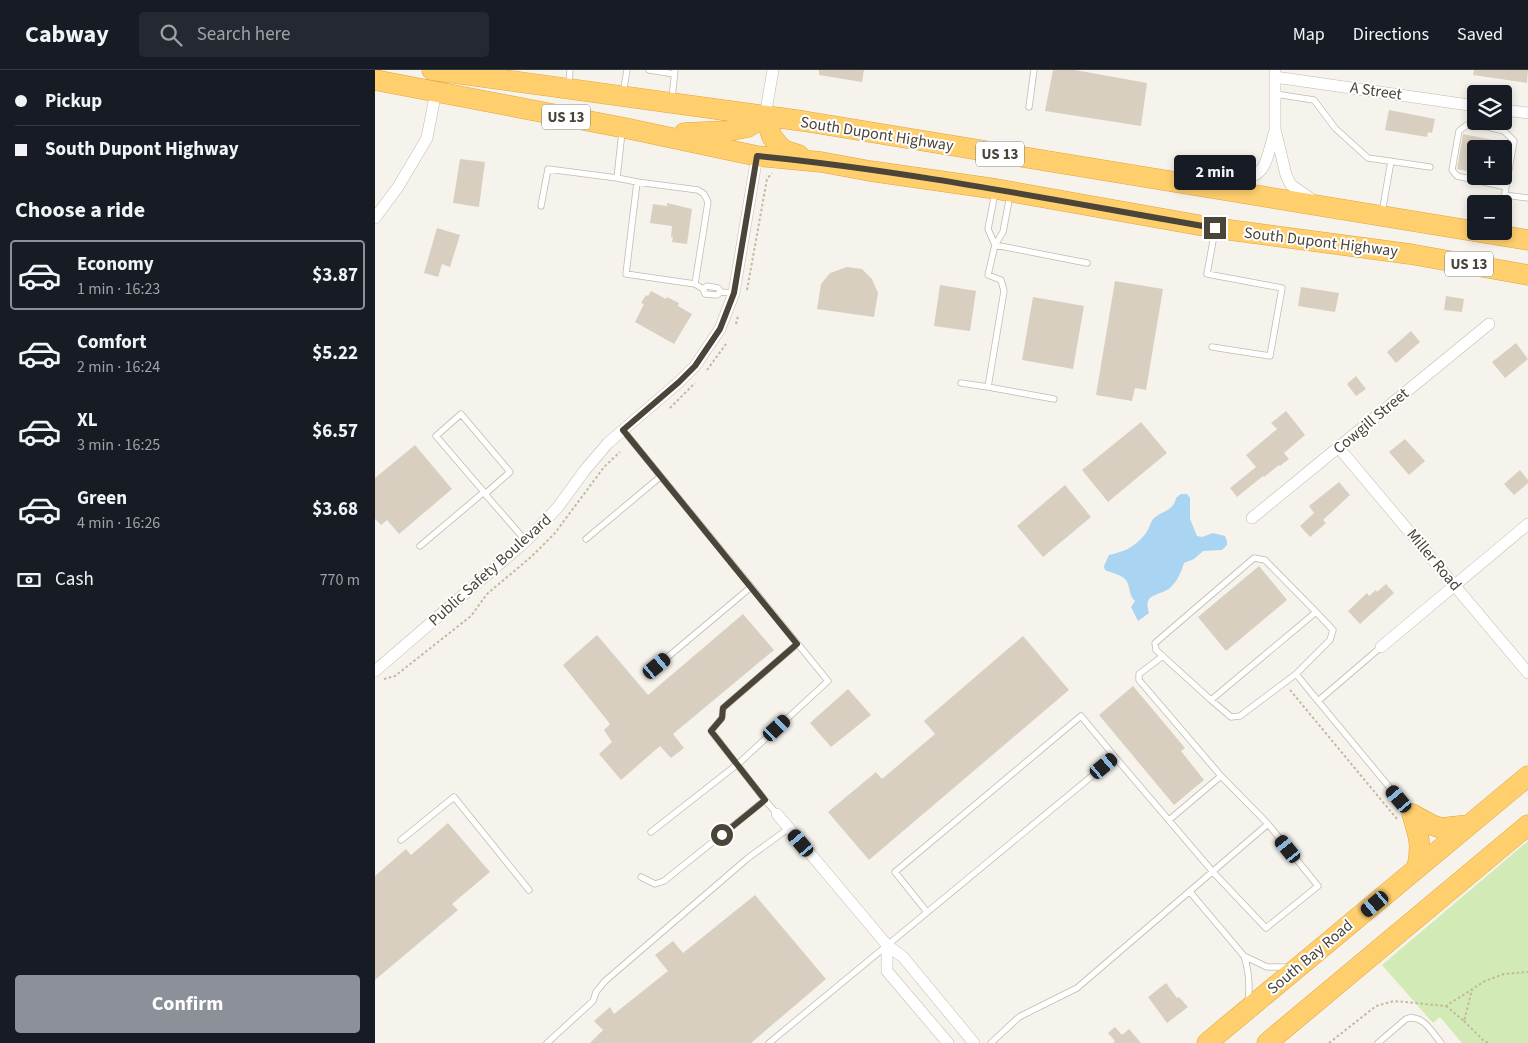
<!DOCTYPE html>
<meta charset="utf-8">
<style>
:root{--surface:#171b24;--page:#242831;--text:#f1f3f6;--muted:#9ea1a6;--line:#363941;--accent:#8c9099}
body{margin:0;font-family:"Source Sans 3",sans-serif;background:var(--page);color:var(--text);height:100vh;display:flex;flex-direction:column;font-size:19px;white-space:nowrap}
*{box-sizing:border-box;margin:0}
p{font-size:16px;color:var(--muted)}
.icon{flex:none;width:28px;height:28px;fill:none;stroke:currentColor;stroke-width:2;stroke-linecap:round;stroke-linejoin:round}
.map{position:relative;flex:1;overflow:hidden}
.sheet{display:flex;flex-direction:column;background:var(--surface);width:375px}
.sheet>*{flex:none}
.top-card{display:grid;align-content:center;height:110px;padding:0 15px;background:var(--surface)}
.controls{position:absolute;left:1092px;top:15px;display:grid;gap:10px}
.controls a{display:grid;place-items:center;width:45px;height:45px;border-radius:5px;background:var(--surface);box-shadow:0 2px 8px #0003;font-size:25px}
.end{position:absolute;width:22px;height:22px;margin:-11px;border:6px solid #4b4439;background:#fff;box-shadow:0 0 0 2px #fff}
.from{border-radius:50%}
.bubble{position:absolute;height:35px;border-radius:5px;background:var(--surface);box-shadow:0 2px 8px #0003;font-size:16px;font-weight:700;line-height:35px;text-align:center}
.car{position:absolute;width:15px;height:30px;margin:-15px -8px;border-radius:6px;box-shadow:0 0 4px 1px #0007;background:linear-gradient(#222 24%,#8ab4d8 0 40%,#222 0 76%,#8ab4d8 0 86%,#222 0)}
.top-card b{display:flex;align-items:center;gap:18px;height:48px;font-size:19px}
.top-card b+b{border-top:1px solid var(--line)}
.top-card i{width:12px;height:12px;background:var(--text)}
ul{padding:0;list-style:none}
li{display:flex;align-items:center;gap:15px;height:70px;margin:0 10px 8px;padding:0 5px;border:2px solid transparent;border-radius:5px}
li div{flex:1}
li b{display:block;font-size:19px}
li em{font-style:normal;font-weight:700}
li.active{border-color:var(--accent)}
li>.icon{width:45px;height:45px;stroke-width:1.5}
h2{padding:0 15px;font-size:22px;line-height:60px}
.pay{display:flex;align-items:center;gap:12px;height:55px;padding:0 15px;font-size:19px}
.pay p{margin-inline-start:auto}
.action{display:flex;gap:10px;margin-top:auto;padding:10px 15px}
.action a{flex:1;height:58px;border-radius:5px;background:var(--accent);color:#fff;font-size:20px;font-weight:700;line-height:58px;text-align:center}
header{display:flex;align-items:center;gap:30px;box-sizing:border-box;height:70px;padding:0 25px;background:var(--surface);border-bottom:1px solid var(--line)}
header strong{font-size:24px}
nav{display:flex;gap:28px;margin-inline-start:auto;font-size:18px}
.search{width:350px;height:45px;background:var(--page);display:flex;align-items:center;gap:12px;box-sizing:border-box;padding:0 18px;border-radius:5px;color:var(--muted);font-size:19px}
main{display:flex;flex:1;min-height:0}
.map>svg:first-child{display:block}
</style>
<header>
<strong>Cabway</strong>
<div class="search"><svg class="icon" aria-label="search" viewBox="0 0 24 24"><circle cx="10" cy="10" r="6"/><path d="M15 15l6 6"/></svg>Search here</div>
<nav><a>Map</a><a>Directions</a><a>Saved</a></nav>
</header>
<main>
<section class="sheet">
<div class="top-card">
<b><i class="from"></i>Pickup</b>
<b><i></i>South Dupont Highway</b>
</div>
<h2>Choose a ride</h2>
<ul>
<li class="active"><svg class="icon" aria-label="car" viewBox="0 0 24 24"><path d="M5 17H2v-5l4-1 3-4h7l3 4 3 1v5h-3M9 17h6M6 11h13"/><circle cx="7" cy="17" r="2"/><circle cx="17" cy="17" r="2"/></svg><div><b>Economy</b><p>1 min · 16:23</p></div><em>$3.87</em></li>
<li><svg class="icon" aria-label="car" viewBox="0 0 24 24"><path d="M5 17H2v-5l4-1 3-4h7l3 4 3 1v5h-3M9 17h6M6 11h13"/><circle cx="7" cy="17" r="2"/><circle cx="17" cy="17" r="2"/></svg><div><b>Comfort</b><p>2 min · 16:24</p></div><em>$5.22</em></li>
<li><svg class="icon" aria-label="car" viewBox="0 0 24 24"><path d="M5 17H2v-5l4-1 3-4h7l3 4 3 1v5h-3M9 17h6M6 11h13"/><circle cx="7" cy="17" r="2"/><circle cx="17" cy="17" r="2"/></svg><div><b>XL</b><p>3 min · 16:25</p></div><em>$6.57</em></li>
<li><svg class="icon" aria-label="car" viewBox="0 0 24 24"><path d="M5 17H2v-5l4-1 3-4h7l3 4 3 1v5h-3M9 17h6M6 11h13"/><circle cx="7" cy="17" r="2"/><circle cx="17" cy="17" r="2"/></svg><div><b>Green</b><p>4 min · 16:26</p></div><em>$3.68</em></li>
</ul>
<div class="pay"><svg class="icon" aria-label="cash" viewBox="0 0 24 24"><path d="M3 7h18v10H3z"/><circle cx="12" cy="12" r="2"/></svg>Cash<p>770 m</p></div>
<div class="action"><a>Confirm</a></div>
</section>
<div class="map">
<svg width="1153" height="973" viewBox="0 0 1153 973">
<rect width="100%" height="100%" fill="#f6f3ec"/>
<path fill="#d2eab5" d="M1153,771V973H1087L1065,947L1058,953L1007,895Z"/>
<path fill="#a9d4f2" d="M806,424H812L815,428V449L822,466L827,467L838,463L850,466L852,471V475L847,480L828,481L819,489L809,493C806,502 803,510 796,517C785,527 767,522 774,543L763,551L756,537L760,531C753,525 756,515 750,509C745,504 736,503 730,500L729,496L734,485C751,481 760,477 771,463C774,459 775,453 778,449C786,441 799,441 801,428Z"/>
<path fill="#d8cfc1" d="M444,0H489L487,12L444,5Z
M678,0H700L772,13L766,56L670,41Z
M1099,0H1153L1152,13L1098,5Z
M1014,40L1060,49L1057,63L1053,62L1052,67L1010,60Z
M1088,64L1118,70L1116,79H1101V103L1082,99Z
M85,89L110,92L104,137L78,133Z
M292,133L317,139L312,174L297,172L298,167H296L297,156L275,153L278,134L292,136Z
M62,158L85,165L75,197L67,194L63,207L49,203Z
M472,197L487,199L497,209L503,223L499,247L442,239L446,214L455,203Z
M740,211L788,219L771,320L760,318L757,331L721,325Z
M565,215L601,221L595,261L559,256Z
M926,217L964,223L960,242L923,236Z
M276,221L291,229L292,227L304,233L303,236L317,244L299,274L260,252L269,234L266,233L271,225L273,226Z
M1071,226L1089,229L1087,242L1069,240Z
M658,227L709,236L698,299L647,290Z
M1036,261L1045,272L1021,293L1012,282Z
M1141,273L1153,289L1130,308L1117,292Z
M981,306L991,319L981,326L972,314Z
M911,341L930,365L909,383L914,389L905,396L904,395L889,407L888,406L862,427L855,418L881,397L871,385L902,359L896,353Z
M766,352L792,383L733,432L707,400Z
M1030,369L1050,391L1034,405L1014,382Z
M40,375L77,419L24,464L12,450L6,455L0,449V408Z
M1145,400L1153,410V413L1139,425L1129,414Z
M964,412L975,425L948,450L951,453L935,467L925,456L939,443L934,436Z
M690,415L716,447L668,487L642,456Z
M884,496L912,530L851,581L823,547Z
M1011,514L1019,523L985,554L973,541L992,523L994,526L1001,520L1002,522Z
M368,544L399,580L298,664L309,678L296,688L285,676L246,710L224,684L237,672L229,660L235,654L188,595L222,565L273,625Z
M648,566L694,620L494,790L453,742L501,702L507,709L560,664L549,651Z
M758,616L810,678L806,681L829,710L799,735L724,645Z
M473,619L496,645L456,677L435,653Z
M73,753L115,802L77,834L83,840L0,910V806L31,779L36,785Z
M380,825L451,909L376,973H215L228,960L219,951L235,937L239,944L293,901L280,885L298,871L308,883Z
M791,913L802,928L804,927L813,937L792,953L773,927Z
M740,957L747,965L754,959L766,973H738L740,971L733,963Z"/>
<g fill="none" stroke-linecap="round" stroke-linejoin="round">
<defs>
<path id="lane" d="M274,0L299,4
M194,14L195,0
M248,23L252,0
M900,24L939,30L960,58L993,88L1055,97
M297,28L300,0
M654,37L659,0
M247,62L242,108L262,112L251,204L320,214L328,219
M262,112L323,120L329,124L333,132L320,214
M620,123L613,159L620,175L628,162L635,125
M1129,125L1153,128
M1128,134L1139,71L1129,61L1113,57L1092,55L1084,61L1077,100L1082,106L1131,117
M166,136L173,99L242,108
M1007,143L1016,91
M346,222L343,218L332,216L328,219L330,224L342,225L346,222L359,223
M837,277L895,286L907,218L832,204L840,160
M586,313L613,317L629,221L626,210L613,205L620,175L712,193
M613,317L679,329
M248,360L453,611L364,693L276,762
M110,424L135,402L86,344L61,366L109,422L110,424L151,471
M211,469L285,407
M45,476L109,422
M1006,577L943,631L1035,742
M282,596L376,517
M921,604L865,646L856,647L836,630L941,542L958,560L955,570L921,604L943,631
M836,630L781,580L780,573L879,488L890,490L941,542
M390,730L336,661L347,648L348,638L422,574
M794,750L846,706
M26,770L79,727L154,820
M266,807L280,814L289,811L390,730L402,744
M815,822L869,886C874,901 875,917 873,932
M552,842L520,802L706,646L740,687
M869,886L892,897H914
M172,973L218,931L221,922L230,911L373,788L414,758
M394,973L740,687L838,802L891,858L943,816L893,754
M616,973L644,947L702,918L893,754L846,706L764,610V604L788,586
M1003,973L1031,949C1047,943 1057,962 1066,973"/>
<path id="street" d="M900,2V59L911,105L916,115L939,131
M900,7L1101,36
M1129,40L1153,43
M390,46L398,0
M843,113C888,107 888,107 899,63
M0,148L23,117L52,68L61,21
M964,378L1153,603
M877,448L1114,254
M1006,577L1153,454
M0,601L151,471L183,437L210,400L233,373L304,312L320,296L345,259L359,223L382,86
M402,744L512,875L528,887L599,973
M512,875V901L573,973"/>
<path id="highway" d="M57,0L428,51L1153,170
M0,10L250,58L382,86L446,92L495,101L621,119L840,158L1035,184L1153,205
M309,63L353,61L373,57L390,46L397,67L408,80L424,85
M1037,744L1057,755L1066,758L1094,755
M1037,744C1044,766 1047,775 1042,798
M832,973L1153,706
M892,973L1153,755"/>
</defs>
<use href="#lane" stroke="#c2bbae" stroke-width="7"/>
<use href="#street" stroke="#c2bbae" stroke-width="12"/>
<use href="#highway" stroke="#e0a43c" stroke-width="21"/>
<path stroke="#c4b79f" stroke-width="2" stroke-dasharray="2.5 2.5" stroke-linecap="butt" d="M372,220L392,109L397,103
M361,254L363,246
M332,300L351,274
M295,338L320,313
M9,609L20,606L96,546L112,524L156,487L180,463L229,397L245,382
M915,620L1022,749
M1071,936L1089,951L1097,920
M1089,951L1108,970L1113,973
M954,973L1001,936L1019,931L1071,936L1110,911L1129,904L1153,902"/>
<use href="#lane" stroke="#fff" stroke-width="5.5"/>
<use href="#street" stroke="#fff" stroke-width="11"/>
<use href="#highway" stroke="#ffcf6e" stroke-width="20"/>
</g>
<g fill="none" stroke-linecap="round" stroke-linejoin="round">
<path stroke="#4b4439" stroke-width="6" d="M347,765L390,730L336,661L347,648L348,638L422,574L248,360L304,312L320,296L345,259L359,223L382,86C536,101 688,132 840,158"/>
</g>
<g text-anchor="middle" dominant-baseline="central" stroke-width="4" stroke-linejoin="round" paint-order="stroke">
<g fill="#fff" stroke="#817c74" stroke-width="1">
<rect x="167" y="34.5" width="48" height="25" rx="4"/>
<rect x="601" y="71.5" width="48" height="25" rx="4"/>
<rect x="1070" y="181.5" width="48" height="25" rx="4"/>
</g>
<g font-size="15" font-weight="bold" fill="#4b4439">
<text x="191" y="47">US 13</text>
<text x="625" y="84">US 13</text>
<text x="1094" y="194">US 13</text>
</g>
<g font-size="16" fill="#4b4439" stroke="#fff">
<text transform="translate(1001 21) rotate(8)">A Street</text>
<text transform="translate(502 64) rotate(9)">South Dupont Highway</text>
<text transform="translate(946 172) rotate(7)">South Dupont Highway</text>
<text transform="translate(996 351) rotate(-40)">Cowgill Street</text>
<text transform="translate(1059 490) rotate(50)">Miller Road</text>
<text transform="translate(115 500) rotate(-42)">Public Safety Boulevard</text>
<text transform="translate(935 887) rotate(-40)">South Bay Road</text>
</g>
</g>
</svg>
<div class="controls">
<a><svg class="icon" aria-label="layers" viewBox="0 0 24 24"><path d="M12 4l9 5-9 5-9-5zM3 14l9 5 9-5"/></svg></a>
<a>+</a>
<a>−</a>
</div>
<i class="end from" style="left:347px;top:765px"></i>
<i class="end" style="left:840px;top:158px"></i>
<div class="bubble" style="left:799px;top:85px;width:82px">2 min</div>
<i class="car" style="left:282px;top:596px;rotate:50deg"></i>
<i class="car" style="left:402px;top:658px;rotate:47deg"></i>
<i class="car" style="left:729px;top:696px;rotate:50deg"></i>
<i class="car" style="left:1024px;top:729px;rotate:320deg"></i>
<i class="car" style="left:426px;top:773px;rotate:320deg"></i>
<i class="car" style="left:913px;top:779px;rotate:321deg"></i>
<i class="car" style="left:1000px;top:834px;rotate:230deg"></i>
</div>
</main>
